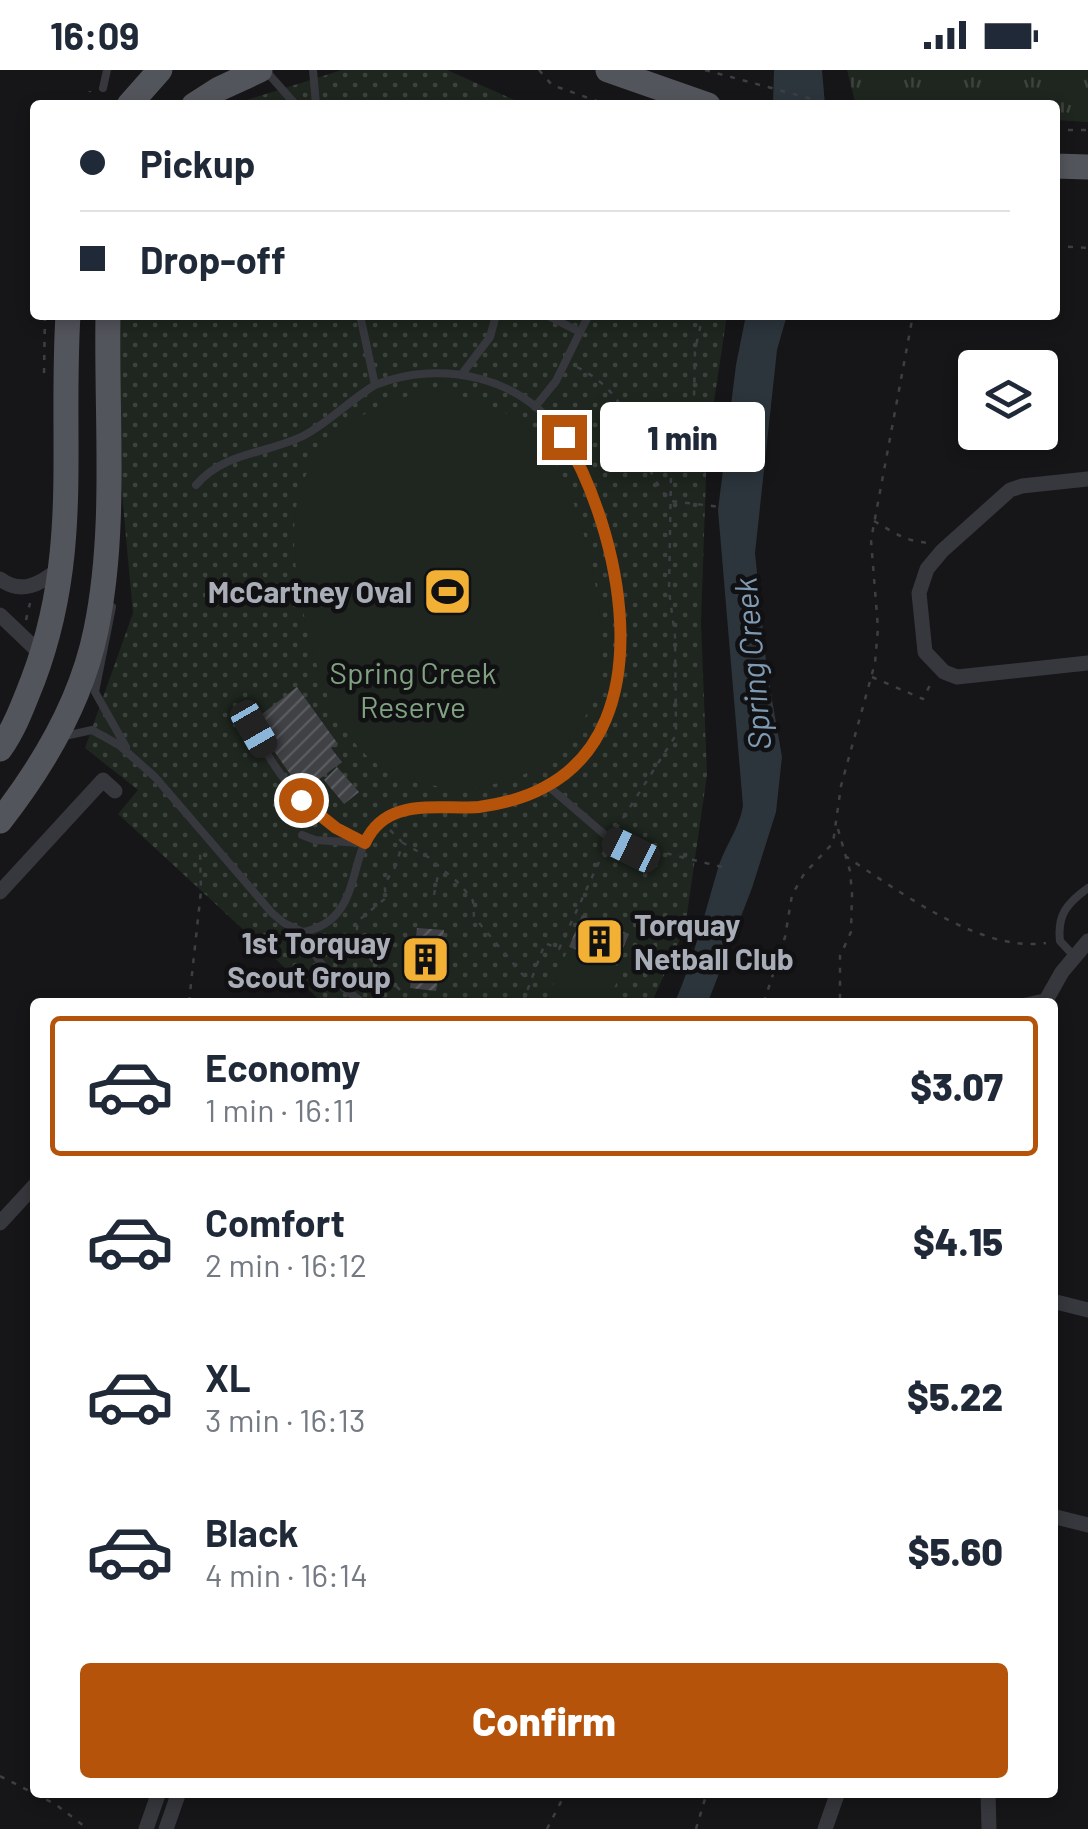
<!DOCTYPE html>
<meta charset="utf-8">
<style>
:root{--surface:#fff;--page:#f6f6f7;--text:#1f2937;--muted:#747a83;--line:#e0e1e3;--accent:#b45309}
body{margin:0;font-family:Barlow,sans-serif;background:var(--page);color:var(--text);height:100vh;display:flex;flex-direction:column;font-size:38px;white-space:nowrap}
*{box-sizing:border-box;margin:0}
p{font-size:32px;color:var(--muted)}
.icon{flex:none;width:55px;height:55px;fill:none;stroke:currentColor;stroke-width:2;stroke-linecap:round;stroke-linejoin:round}
.map{position:relative;flex:1;overflow:hidden}
.drawer{position:absolute;left:30px;top:928px;width:1028px;height:800px;display:flex;flex-direction:column;background:var(--surface);border-radius:10px;box-shadow:0 5px 15px #0003}
.drawer>*{flex:none}
.guide{position:absolute;left:30px;top:30px;width:1030px;height:220px;border-radius:10px;box-shadow:0 5px 15px #0003;display:grid;align-content:center;height:220px;padding:0 50px;background:var(--surface)}
.fabs{position:absolute;left:958px;top:280px;display:grid;gap:20px}
.fabs a{display:grid;place-items:center;width:100px;height:100px;border-radius:10px;background:var(--surface);box-shadow:0 5px 15px #0003;font-size:50px}
.end{position:absolute;width:45px;height:45px;margin:-22px;border:12px solid #b45309;background:#fff;box-shadow:0 0 0 5px #fff}
.from{border-radius:50%}
.bubble{position:absolute;height:70px;border-radius:10px;background:var(--surface);box-shadow:0 5px 15px #0003;font-size:32px;font-weight:800;line-height:70px;text-align:center}
.car{position:absolute;width:30px;height:60px;margin:-30px -15px;border-radius:12px;box-shadow:0 0 8px 2px #0007;background:linear-gradient(#222 24%,#8ab4d8 0 40%,#222 0 76%,#8ab4d8 0 86%,#222 0)}
.guide b{display:flex;align-items:center;gap:35px;height:95px;font-size:38px}
.guide b+b{border-top:2px solid var(--line)}
.guide i{width:25px;height:25px;background:var(--text)}
ul{padding:18px 0 0;list-style:none}
li{display:flex;align-items:center;gap:30px;height:140px;margin:0 20px 15px;padding:0 30px;border:5px solid transparent;border-radius:10px}
li div{flex:1}
li b{display:block;font-size:38px}
li em{font-style:normal;font-weight:800}
li.selected{border-color:var(--accent)}
li>.icon{width:90px;height:90px;stroke-width:1.5}
.button{display:flex;gap:20px;margin-top:auto;padding:20px 50px}
.button a{flex:1;height:115px;border-radius:10px;background:var(--accent);color:#fff;font-size:40px;font-weight:800;line-height:115px;text-align:center}
.status{display:flex;justify-content:space-between;align-items:center;height:70px;padding:0 50px;background:var(--surface);direction:ltr}
.status svg{height:28px;fill:currentColor}
.map>svg:first-child{display:block}
</style>
<div class="status"><b>16:09</b><svg viewBox="0 0 49 12"><path d="M0 12V9h3v3zM5 12V6h3v6zM10 12V3h3v9zM15 12V0h3v12zM26 1h20v11H26zM47 4h2v5h-2z"/></svg></div>
<div class="map">
<svg width="1088" height="1759" viewBox="0 0 1088 1759">
<defs>
<pattern id="grass-tufts" width="24" height="20" patternUnits="userSpaceOnUse" patternTransform="scale(2.5)"><rect width="24" height="20" fill="#1e261f"/><path d="M3 7l-1-3M5 7V3M7 7l1-3M15 17l-1-3M17 17v-4M19 17l1-3" fill="none" stroke="#3c433d"/></pattern>
<pattern id="park-dots" width="8" height="8" patternUnits="userSpaceOnUse" patternTransform="scale(2.5)"><rect width="8" height="8" fill="#1e261f"/><path d="M2 2h.1M6 6h.1" fill="none" stroke="#3c433d" stroke-width="1.8" stroke-linecap="round"/></pattern>
<pattern id="building-hatch" width="6" height="6" patternUnits="userSpaceOnUse" patternTransform="scale(2.5)"><rect width="6" height="6" fill="#404145"/><path d="M-1 1l2-2M0 6l6-6M5 7l2-2" fill="none" stroke="#595a5e"/></pattern>
</defs>
<rect width="100%" height="100%" fill="#161618"/>
<path fill="url(#grass-tufts)" d="M847,0H1088V52L1055,50V35H856Z"/>
<path fill="url(#park-dots)" d="M342,0H447L526,35H231Z
M119,245H727L707,378L701,552L707,705L685,858L652,932H322L118,744L138,720L85,678L133,543L120,402Z"/>
<path fill="#1e261f" d="M436,321C471,327 505,337 532,362C580,407 611,548 599,612C594,634 582,655 567,672C543,699 511,714 475,717C435,720 391,711 363,682C333,651 319,607 309,566C299,526 290,481 296,439C306,370 372,328 436,321Z
M569,877L623,898L608,932H546Z"/>
<path fill="#2c353c" d="M774,0H822L825,35H773Z
M746,245H787L777,280L755,483L767,601L782,687L776,742L752,818L708,932H675C694,888 705,842 719,795C726,774 739,759 743,736L718,440L736,295Z"/>
<path fill="url(#building-hatch)" d="M297,617L338,674L331,678L342,692L310,716L302,705L295,711L253,651Z
M337,697L359,722L344,734L324,710Z
M582,845L629,864L616,895L569,877Z
M417,858L444,860L436,921L410,918Z"/>
<g fill="none" stroke-linecap="round" stroke-linejoin="round">
<path stroke="#3d3f44" stroke-width="2.5" stroke-dasharray="5 8" stroke-linecap="butt" d="M539,0L552,15L608,35
M705,0L834,35
M88,35L90,21
M1055,60H1088
M1055,176L1088,178
M577,297C641,329 630,384 670,431L721,437
M44,303L45,245
M874,451C897,464 904,471 929,473
M26,550L30,533
M872,607L923,629L932,611
M616,759L676,665L675,566L669,521L671,406L685,349L694,328L695,280L703,245
M838,759L850,801L852,823L851,862L840,886V932
M390,760L402,772
M641,780L657,781L722,797
M845,786C898,820 980,883 1046,873
M434,825L439,800
M400,920L355,873L358,851L387,827C381,812 389,809 395,797C398,790 400,780 403,773L428,787L461,815L473,831L474,847L528,911
M189,932L201,821L200,780
M523,932L545,873L559,879L605,779
M764,932L785,867L792,825L804,804L833,773L841,716L875,593L878,558L871,470L913,245
M0,1706L55,1734L88,1759
M547,1759L566,1722
M696,1759L707,1722"/>
<path stroke="#37383d" stroke-width="8" d="M313,0L316,35
M266,1L296,35
M103,18L107,0
M580,262L589,245
M462,304L490,267L496,245
M535,337L556,311L580,262L546,245
M196,415C224,382 266,384 303,366C327,354 350,330 375,315L360,245
M112,537L95,622L126,677
M246,635C267,700 305,743 365,773
M65,666L92,660L119,675L155,707L272,843L284,853L303,862C370,849 342,772 387,746C403,737 422,737 439,737C489,737 536,731 573,695C629,639 625,569 611,496C603,452 590,405 564,368C522,306 442,289 375,315
M548,716L611,770L631,780
M302,765L315,770L360,773
M303,862C316,892 335,913 362,932
M1074,886L1060,871C1057,845 1067,833 1088,818
M1024,932L1047,927"/>
<path stroke="#37383d" stroke-width="15" d="M1088,409L1022,416L1010,420L942,481L927,499L919,523L925,582L944,602L957,607L1088,593
M0,509C21,525 40,514 58,500
M0,545L42,585
M0,822L103,710L115,721
M1045,932L1062,902L1088,871
M0,1153L35,1115
M1052,1231L1088,1240
M1052,1446L1088,1455
M988,1722L989,1759
M146,1759L159,1722
M166,1759L179,1722
M825,1759L838,1722"/>
<path stroke="#53555c" stroke-width="25" d="M608,0L708,35
M129,35L160,0
M194,35L219,19L260,0
M1055,96L1088,97
M0,679C15,658 23,635 33,610C81,483 60,376 68,245
M0,751C43,696 82,629 96,560C117,458 106,349 108,245"/>
</g>
<g fill="none" stroke-linecap="round" stroke-linejoin="round">
<path stroke="#b45309" stroke-width="12" d="M301,730L336,758L365,773C386,726 438,740 479,737C501,734 525,728 545,717C664,654 620,459 564,367"/>
</g>
<defs>
<symbol id="stadium-square" viewBox="-11 -11 22 22"><rect x="-9" y="-9" width="18" height="18" rx="4" fill="#f2b134" stroke="#111113"/><path d="M0-5a6.5 5 0 1 0 0 10a6.5 5 0 1 0 0-10ZM-3.5-1.8h7v3.6h-7Z" fill="#111"/></symbol>
<symbol id="building-square" viewBox="-11 -11 22 22"><rect x="-9" y="-9" width="18" height="18" rx="4" fill="#f2b134" stroke="#111113"/><path d="M-4-6H4V6H1V3H-1V6H-4ZM-2.5-4.3h1.7v1.8h-1.7ZM.8-4.3h1.7v1.8H.8ZM-2.5-1h1.7V.8h-1.7ZM.8-1h1.7V.8H.8Z" fill="#111"/></symbol>
</defs>
<g fill-rule="evenodd">
<use href="#stadium-square" x="420" y="494" width="55" height="55"/>
<use href="#building-square" x="572" y="844" width="55" height="55"/>
<use href="#building-square" x="398" y="862" width="55" height="55"/>
</g>
<g text-anchor="middle" dominant-baseline="central" stroke-width="9" stroke-linejoin="round" paint-order="stroke">
<g font-size="30" font-weight="bold" fill="#a8adb8" stroke="#111113" text-anchor="end">
<text x="412" y="521">McCartney Oval</text>
<text x="634" y="854" text-anchor="start">Torquay<tspan x="634" dy="34">Netball Club</tspan></text>
<text x="391" y="872">1st Torquay<tspan x="391" dy="34">Scout Group</tspan></text>
</g>
<g font-size="30" fill="#7fa381" stroke="#111113">
<text x="413" y="602">Spring Creek<tspan x="413" dy="34">Reserve</tspan></text>
</g>
<g font-size="32" font-style="italic" fill="#7f9bb3" stroke="#111113">
<text transform="translate(751 594) rotate(-95)">Spring Creek</text>
</g>
</g>
</svg>
<div class="fabs">
<a><svg class="icon" aria-label="layers" viewBox="0 0 24 24"><path d="M12 4l9 5-9 5-9-5zM3 14l9 5 9-5"/></svg></a>
</div>
<i class="end from" style="left:301px;top:730px"></i>
<i class="end" style="left:564px;top:367px"></i>
<div class="bubble" style="left:600px;top:332px;width:165px">1 min</div>
<i class="car" style="left:254px;top:659px;rotate:150deg"></i>
<i class="car" style="left:631px;top:780px;rotate:296deg"></i>
<div class="guide">
<b><i class="from"></i>Pickup</b>
<b><i></i>Drop-off</b>
</div>
<section class="drawer">
<ul>
<li class="selected"><svg class="icon" aria-label="car" viewBox="0 0 24 24"><path d="M5 17H2v-5l4-1 3-4h7l3 4 3 1v5h-3M9 17h6M6 11h13"/><circle cx="7" cy="17" r="2"/><circle cx="17" cy="17" r="2"/></svg><div><b>Economy</b><p>1 min · 16:11</p></div><em>$3.07</em></li>
<li><svg class="icon" aria-label="car" viewBox="0 0 24 24"><path d="M5 17H2v-5l4-1 3-4h7l3 4 3 1v5h-3M9 17h6M6 11h13"/><circle cx="7" cy="17" r="2"/><circle cx="17" cy="17" r="2"/></svg><div><b>Comfort</b><p>2 min · 16:12</p></div><em>$4.15</em></li>
<li><svg class="icon" aria-label="car" viewBox="0 0 24 24"><path d="M5 17H2v-5l4-1 3-4h7l3 4 3 1v5h-3M9 17h6M6 11h13"/><circle cx="7" cy="17" r="2"/><circle cx="17" cy="17" r="2"/></svg><div><b>XL</b><p>3 min · 16:13</p></div><em>$5.22</em></li>
<li><svg class="icon" aria-label="car" viewBox="0 0 24 24"><path d="M5 17H2v-5l4-1 3-4h7l3 4 3 1v5h-3M9 17h6M6 11h13"/><circle cx="7" cy="17" r="2"/><circle cx="17" cy="17" r="2"/></svg><div><b>Black</b><p>4 min · 16:14</p></div><em>$5.60</em></li>
</ul>
<div class="button"><a>Confirm</a></div>
</section>
</div>
